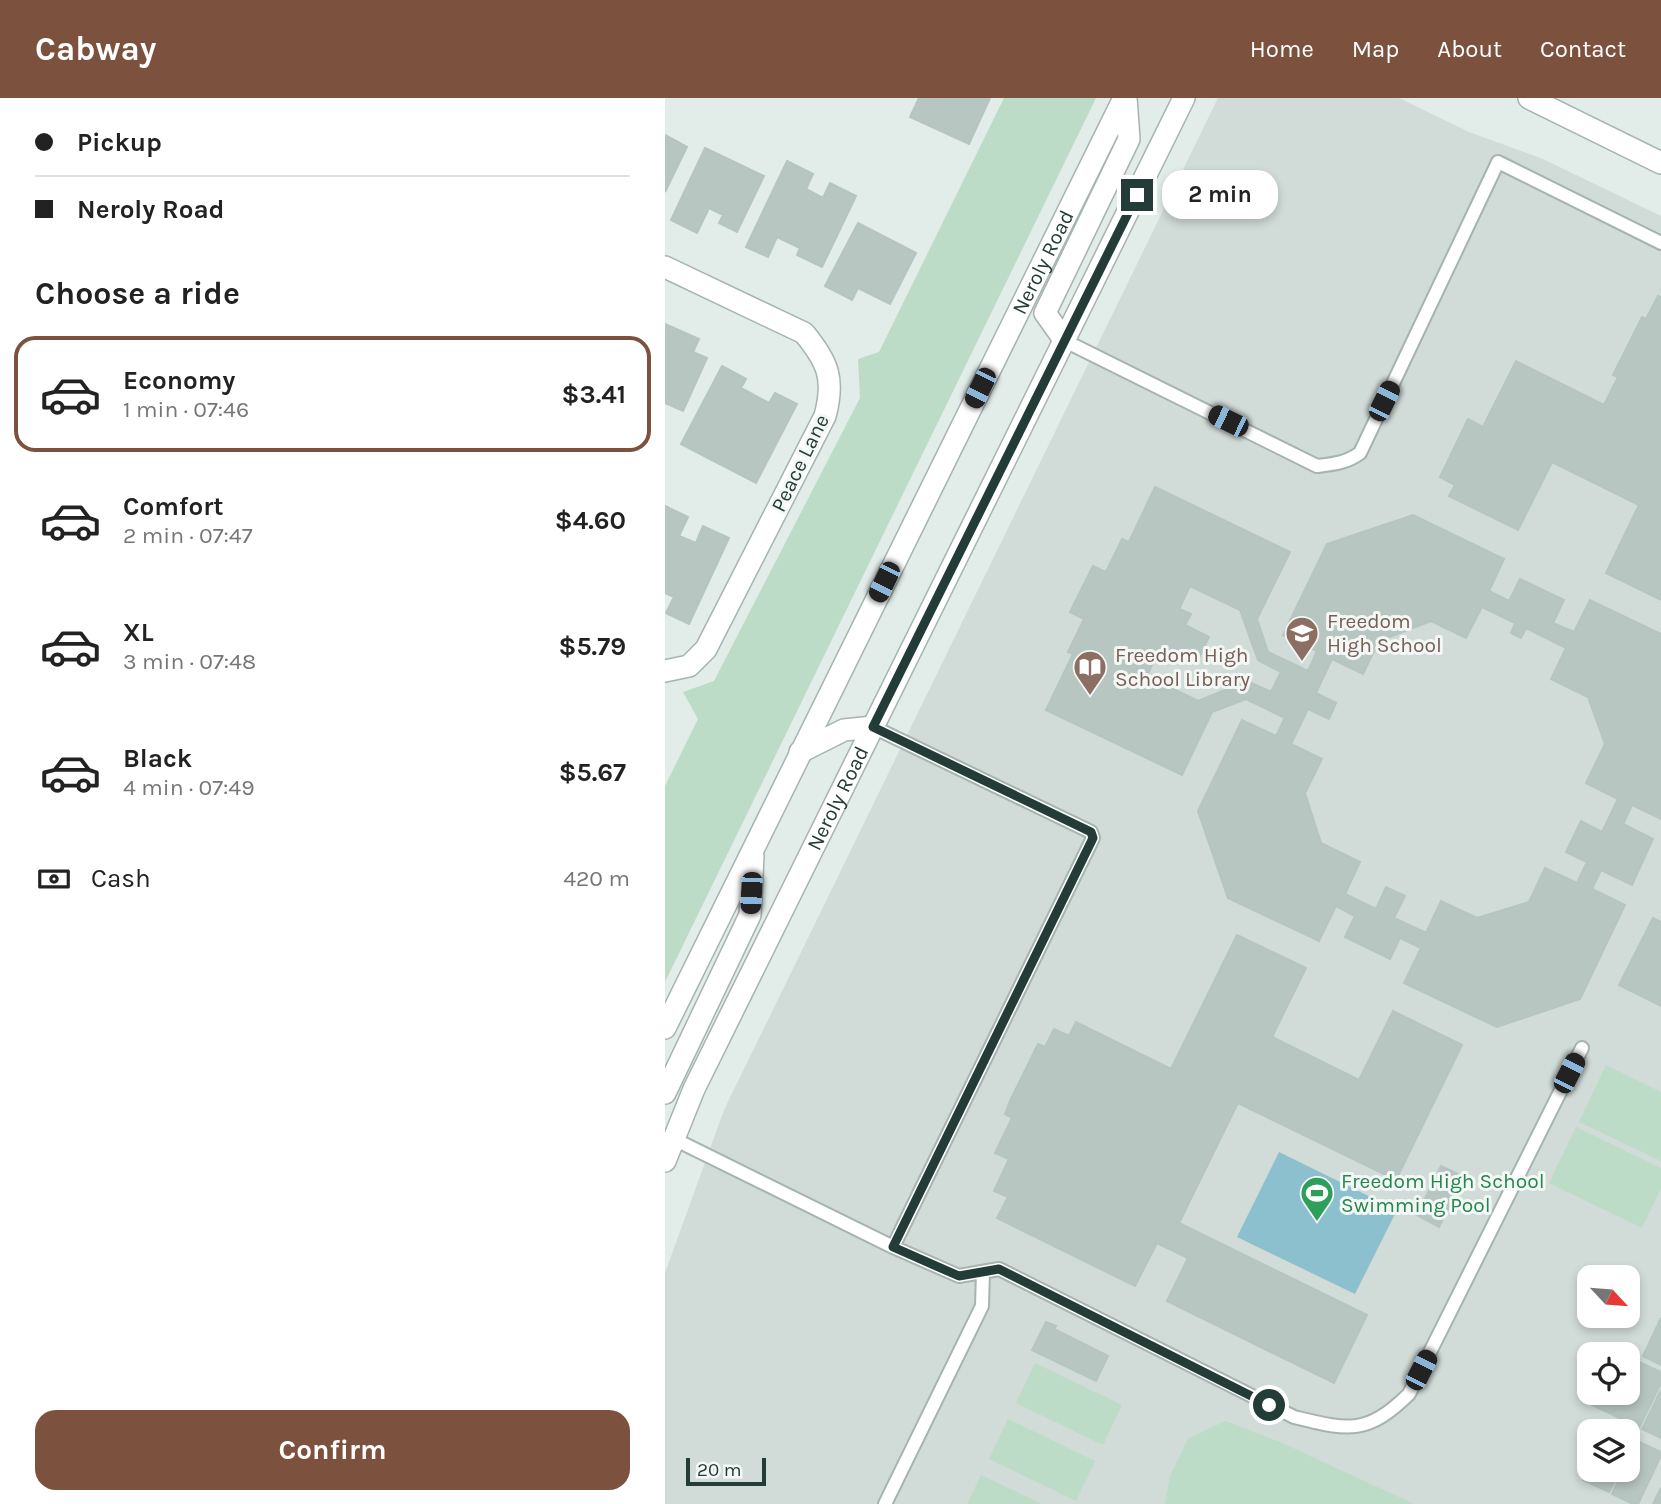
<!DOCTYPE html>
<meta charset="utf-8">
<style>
:root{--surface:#fff;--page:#f2f2f2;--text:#222;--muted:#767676;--line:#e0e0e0;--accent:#7c513e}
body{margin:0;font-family:Karla,sans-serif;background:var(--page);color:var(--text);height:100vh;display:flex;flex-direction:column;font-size:26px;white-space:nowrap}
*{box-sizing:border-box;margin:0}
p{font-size:23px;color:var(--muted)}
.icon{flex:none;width:38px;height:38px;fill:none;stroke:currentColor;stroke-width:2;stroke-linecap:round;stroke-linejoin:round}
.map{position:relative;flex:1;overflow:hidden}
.side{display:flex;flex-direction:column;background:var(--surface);width:665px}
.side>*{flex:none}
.hud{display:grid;align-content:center;height:154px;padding:0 35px;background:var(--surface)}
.needle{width:46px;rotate:116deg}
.tools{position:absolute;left:912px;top:1167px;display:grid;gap:14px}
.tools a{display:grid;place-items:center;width:63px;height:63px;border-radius:14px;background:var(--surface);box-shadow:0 4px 10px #0003;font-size:35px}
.scale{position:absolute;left:21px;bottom:18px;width:80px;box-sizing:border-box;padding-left:7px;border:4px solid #233c37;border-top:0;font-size:19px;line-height:24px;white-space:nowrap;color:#233c37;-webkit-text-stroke:5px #f3f8f6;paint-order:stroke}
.end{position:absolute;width:32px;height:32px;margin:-16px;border:9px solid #233c37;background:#fff;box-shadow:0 0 0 4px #fff}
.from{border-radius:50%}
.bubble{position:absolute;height:49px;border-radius:21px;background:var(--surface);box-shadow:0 4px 10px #0003;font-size:23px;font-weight:700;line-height:49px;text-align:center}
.car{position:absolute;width:21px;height:42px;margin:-21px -10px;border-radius:9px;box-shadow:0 0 5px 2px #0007;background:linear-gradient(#222 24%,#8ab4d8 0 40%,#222 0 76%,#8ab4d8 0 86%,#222 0)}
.hud b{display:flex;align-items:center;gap:24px;height:66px;font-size:26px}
.hud b+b{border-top:2px solid var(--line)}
.hud i{width:18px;height:18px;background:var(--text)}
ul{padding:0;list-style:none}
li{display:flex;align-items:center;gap:21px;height:116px;margin:0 14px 10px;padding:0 21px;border:4px solid transparent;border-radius:21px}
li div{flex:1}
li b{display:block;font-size:26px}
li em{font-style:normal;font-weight:700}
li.active{border-color:var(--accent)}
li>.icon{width:63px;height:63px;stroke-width:1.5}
h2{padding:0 35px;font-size:32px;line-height:84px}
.pay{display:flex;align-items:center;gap:18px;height:77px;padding:0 35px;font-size:26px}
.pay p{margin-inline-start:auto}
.button{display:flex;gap:14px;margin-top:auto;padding:14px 35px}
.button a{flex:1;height:80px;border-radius:21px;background:var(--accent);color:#fff;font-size:28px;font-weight:700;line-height:80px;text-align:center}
header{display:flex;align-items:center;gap:42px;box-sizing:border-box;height:98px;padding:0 35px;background:var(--accent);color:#fff}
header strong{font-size:33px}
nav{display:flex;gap:38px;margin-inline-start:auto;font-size:24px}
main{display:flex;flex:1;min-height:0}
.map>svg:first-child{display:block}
</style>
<header>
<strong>Cabway</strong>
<nav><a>Home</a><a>Map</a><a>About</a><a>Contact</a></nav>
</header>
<main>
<section class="side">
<div class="hud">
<b><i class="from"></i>Pickup</b>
<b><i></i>Neroly Road</b>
</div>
<h2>Choose a ride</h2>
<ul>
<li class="active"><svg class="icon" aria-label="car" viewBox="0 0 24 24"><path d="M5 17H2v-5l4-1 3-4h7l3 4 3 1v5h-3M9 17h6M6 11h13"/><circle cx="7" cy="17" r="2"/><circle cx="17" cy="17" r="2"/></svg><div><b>Economy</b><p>1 min · 07:46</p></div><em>$3.41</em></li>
<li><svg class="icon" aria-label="car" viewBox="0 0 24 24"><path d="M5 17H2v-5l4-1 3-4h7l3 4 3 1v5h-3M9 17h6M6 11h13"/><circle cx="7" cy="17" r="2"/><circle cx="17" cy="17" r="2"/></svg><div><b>Comfort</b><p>2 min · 07:47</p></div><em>$4.60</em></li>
<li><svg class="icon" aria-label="car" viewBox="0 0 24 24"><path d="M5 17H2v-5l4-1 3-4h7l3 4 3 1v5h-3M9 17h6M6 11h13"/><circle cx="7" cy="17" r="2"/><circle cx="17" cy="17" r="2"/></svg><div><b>XL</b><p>3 min · 07:48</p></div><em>$5.79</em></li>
<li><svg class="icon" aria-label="car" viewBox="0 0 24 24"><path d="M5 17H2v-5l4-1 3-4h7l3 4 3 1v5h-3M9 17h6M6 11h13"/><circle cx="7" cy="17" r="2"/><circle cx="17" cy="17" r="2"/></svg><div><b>Black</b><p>4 min · 07:49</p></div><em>$5.67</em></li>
</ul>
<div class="pay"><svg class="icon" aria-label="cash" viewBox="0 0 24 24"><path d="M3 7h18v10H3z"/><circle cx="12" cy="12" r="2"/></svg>Cash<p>420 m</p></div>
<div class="button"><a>Confirm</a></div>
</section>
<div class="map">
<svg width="996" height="1406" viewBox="0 0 996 1406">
<rect width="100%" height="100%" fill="#e2ece8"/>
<path fill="#d1dbd7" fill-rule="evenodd" d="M553,0H734L804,34L878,61L996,118V1406H0V1175L59,1012ZM924,1180H962V1218H924ZM924,1256H962V1295H924ZM924,1334H962V1372H924Z"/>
<path fill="#bcdcc7" d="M339,0H431L0,884V688L33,621L18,594L49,583L195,300L193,261L214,254Z
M941,967L996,994V1063L914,1024Z
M911,1029L996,1070V1090L977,1130L884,1085Z
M370,1265L457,1307L438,1347L351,1305Z
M343,1321L430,1363L411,1403L324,1361Z
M560,1323L615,1344L749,1406H500L505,1378L523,1341Z
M316,1377L377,1406H302Z"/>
<path fill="#8dc0ce" d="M614,1054L732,1112L690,1196L572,1139Z"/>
<path fill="#b8c6c1" stroke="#b5c5bf" stroke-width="2" fill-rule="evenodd" d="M254,0H325L304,46L245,19Z
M0,37L22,49L0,94Z
M40,50L99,78L72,134L54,125L58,117L44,110L32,135L6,122Z
M122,63L148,76L141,91L158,100L165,85L191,98L157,169L132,157L135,150L112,139L103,159L81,149Z
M193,125L251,155L225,206L193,190L187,202L160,188Z
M993,198L996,199V502L941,475L974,407L887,364L853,432L784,398L790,387L775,379L803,321L818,329L851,263L939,307L953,279L948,277L977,219L981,221Z
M0,226L34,241L28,254L42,260L18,313L0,305Z
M57,268L81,281L76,290L104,305L110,295L132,306L91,385L16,346Z
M490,389L625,454L592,521L603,554L643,573L652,553L618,537L662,446L748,417L839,461L824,493L844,503L855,481L899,502L888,525L909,534L925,502L996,536V721L967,707L958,726L988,741L967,787L936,772L927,791L960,807L915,901L832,929L739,885L756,850L735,840L725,861L680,839L690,818L671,808L654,843L563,800L533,713L577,622L611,638L620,620L581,601L547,614L517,677L381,612L408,556L403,554L419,521L405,514L428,468L441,474L457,441L464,444ZM525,488L575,512L593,562L616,574L606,594L582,583L533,603L482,578L491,558L502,564L509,550L533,562L544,539L520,527L526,516L514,511ZM817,509L850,525L846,535L856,540L861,530L901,550L886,581L923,599L940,646L921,685L953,701L937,734L916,723L901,754L922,764L912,785L880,770L864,804L812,820L776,803L761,835L729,820L740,798L721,789L711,811L680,796L695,764L656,745L640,695L657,661L626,646L643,611L664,621L671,605L651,595L667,561L698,576L714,543L766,523L801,540Z
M0,408L23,419L14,438L31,445L38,428L64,440L24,526L1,515L9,499L0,495Z
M988,820L996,824V908L954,887Z
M572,837L641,870L607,939L694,982L728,913L797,947L731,1082L573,1005L514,1125L702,1217L669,1285L502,1203L523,1160L492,1145L470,1188L332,1120L343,1099L329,1093L344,1061L330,1055L347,1020L340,1016L345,1003L373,946L380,949L389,931L404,938L411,924L506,971Z
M776,1068L799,1079L774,1129L752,1117Z
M996,1220V1267L978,1258Z
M381,1224L391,1228L389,1231L443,1258L431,1283L367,1252Z
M945,1250L958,1256H942Z
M962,1258L972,1263L962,1283Z
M974,1264L996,1274V1285L974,1330L948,1317L958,1295H962V1286Z
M996,1292V1340L977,1331Z
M924,1294V1295H957L946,1316L919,1303Z
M962,1339L969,1342L962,1356Z
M972,1343L996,1354V1358L973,1406H968L947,1396L958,1372H962V1363Z
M924,1369V1372H955L944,1394L918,1382Z
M996,1390V1406H988Z"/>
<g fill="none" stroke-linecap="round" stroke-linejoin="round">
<defs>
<path id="service" d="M400,243L652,368C669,366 681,365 695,355L833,64L996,145
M208,629L426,734L428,740L228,1149
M9,1041L228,1149L294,1178L334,1171L629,1319C683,1332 701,1338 744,1296L917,950
M220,1406L317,1208L318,1174"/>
<path id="minor" d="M0,169L139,235C163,264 170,281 160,318L41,551L24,568L0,573"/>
<g id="tertiary">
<path d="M864,0L996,65"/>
<path d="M400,243L380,215L464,41L461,0"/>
<path d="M135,654L179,632L208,629"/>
<path id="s1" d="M0,930L459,0"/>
<path d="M0,995L85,817L88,758"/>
<path id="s2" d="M0,1063L29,991L519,0"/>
</g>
</defs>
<use href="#service" stroke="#a5b4af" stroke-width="16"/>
<use href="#minor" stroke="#a5b4af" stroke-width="24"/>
<use href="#tertiary" stroke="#a5b4af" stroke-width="24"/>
<use href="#service" stroke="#fff" stroke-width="12"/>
<use href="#minor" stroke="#fff" stroke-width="21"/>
<use href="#tertiary" stroke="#fff" stroke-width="21"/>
</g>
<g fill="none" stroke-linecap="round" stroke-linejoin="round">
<path stroke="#233c37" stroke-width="9" d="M472,97L208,629L426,734L428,740L228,1149L294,1178L334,1171L604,1307"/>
</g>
<defs>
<symbol id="school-pin" viewBox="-11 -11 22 30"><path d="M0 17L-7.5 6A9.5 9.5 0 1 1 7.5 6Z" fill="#8d6e63" stroke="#f3f8f6"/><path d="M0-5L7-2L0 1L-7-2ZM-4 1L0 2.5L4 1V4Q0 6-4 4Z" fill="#fff"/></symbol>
<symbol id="library-pin" viewBox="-11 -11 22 30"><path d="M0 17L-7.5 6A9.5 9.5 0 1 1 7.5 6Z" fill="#8d6e63" stroke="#f3f8f6"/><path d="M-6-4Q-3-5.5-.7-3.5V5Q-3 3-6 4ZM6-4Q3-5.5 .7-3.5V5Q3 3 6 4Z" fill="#fff"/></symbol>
<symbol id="stadium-pin" viewBox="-11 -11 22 30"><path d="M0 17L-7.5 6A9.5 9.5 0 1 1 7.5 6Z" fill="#2e9e5b" stroke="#f3f8f6"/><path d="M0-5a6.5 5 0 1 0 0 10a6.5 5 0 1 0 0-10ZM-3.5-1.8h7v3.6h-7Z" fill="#fff"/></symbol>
</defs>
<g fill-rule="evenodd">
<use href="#school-pin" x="618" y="516" width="38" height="52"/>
<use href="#library-pin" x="406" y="550" width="38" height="52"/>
<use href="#stadium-pin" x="633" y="1076" width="38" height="52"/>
</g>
<g text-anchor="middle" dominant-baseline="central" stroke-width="6" stroke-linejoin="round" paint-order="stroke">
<g font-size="21" fill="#233c37" stroke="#f3f8f6">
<text stroke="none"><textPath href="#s1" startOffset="854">Neroly Road</textPath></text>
<text transform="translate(135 365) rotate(-64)">Peace Lane</text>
<text stroke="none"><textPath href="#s2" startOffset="402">Neroly Road</textPath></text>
</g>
<g font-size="21" fill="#785e54" stroke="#f3f8f6" text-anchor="start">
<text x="662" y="523">Freedom<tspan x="662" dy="24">High School</tspan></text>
<text x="450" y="557">Freedom High<tspan x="450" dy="24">School Library</tspan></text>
</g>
<g font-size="21" fill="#27864d" stroke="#f3f8f6" text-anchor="start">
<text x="676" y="1083">Freedom High School<tspan x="676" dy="24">Swimming Pool</tspan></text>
</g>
</g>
</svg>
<div class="tools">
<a><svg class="needle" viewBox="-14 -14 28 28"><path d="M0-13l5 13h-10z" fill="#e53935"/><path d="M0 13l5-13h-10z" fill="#767676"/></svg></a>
<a><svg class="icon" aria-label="locate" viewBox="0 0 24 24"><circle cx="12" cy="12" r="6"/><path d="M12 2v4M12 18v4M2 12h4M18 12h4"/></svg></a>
<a><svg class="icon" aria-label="layers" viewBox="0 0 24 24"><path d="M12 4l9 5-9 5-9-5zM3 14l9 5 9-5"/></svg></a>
</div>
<div class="scale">20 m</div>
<i class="end from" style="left:604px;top:1307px"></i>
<i class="end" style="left:472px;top:97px"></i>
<div class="bubble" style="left:497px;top:72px;width:116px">2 min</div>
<i class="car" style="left:315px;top:290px;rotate:206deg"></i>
<i class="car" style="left:719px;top:303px;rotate:26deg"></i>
<i class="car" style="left:563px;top:323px;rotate:296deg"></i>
<i class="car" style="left:219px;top:484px;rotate:206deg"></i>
<i class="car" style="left:86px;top:795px;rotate:183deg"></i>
<i class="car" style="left:904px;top:975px;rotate:27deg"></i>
<i class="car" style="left:756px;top:1272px;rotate:27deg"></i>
</div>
</main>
